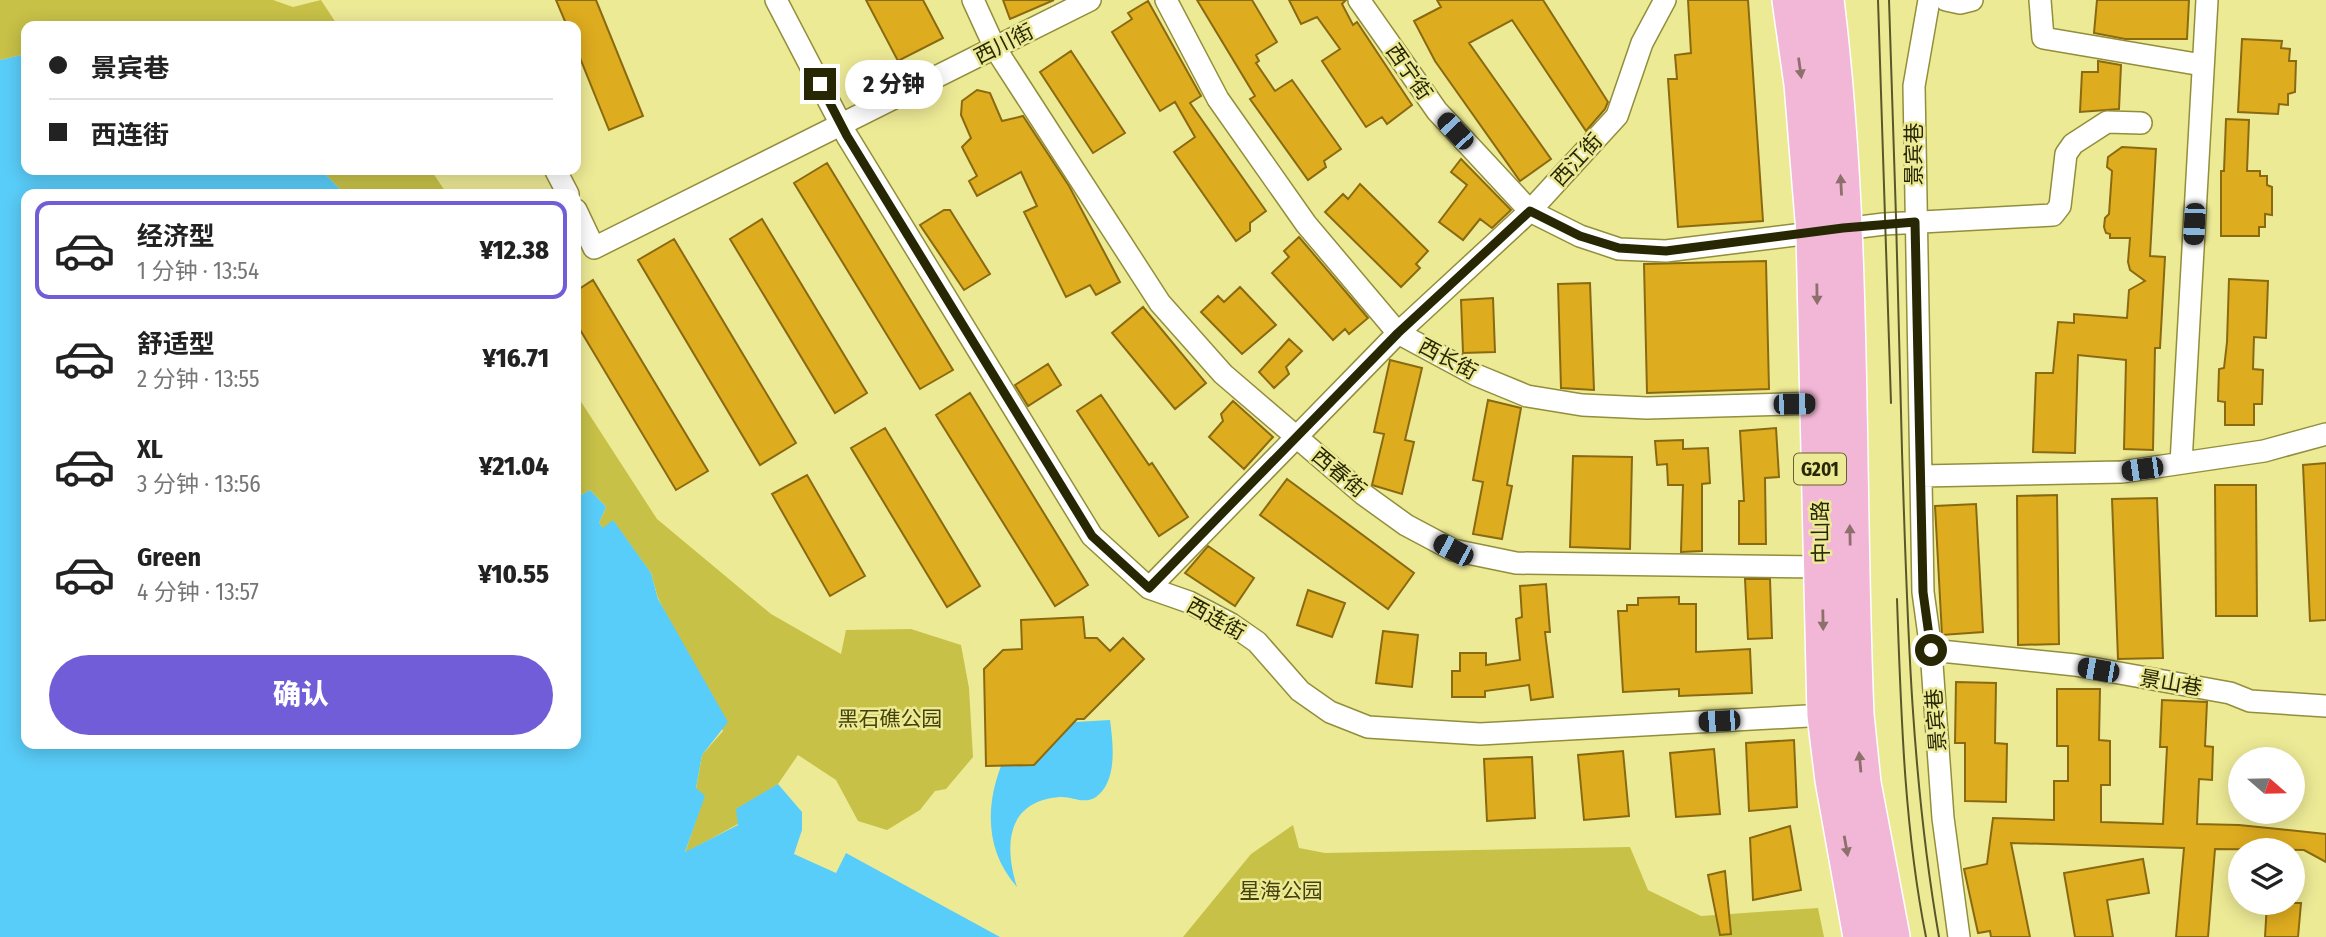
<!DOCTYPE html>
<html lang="zh">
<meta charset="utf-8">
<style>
:root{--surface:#fff;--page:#f6f6f6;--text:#222;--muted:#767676;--line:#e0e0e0;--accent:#715dd7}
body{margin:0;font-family:"Fira Sans Condensed","Noto Sans SC",sans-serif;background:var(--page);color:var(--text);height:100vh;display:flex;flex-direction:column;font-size:26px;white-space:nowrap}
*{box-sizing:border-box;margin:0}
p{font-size:23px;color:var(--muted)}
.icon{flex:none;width:38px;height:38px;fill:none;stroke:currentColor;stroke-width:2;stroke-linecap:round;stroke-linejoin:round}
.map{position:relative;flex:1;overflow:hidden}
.panel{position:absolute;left:21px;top:189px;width:560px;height:560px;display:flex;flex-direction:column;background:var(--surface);border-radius:14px;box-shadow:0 4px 18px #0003}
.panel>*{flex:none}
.banner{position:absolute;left:21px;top:21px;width:560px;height:154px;border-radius:14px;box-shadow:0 4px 18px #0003;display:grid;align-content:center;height:154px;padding:0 28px;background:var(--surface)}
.needle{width:46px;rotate:110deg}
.fabs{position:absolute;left:2228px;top:747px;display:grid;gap:14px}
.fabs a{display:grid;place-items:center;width:77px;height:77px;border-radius:50%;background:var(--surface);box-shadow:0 4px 18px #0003;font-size:35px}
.end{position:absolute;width:32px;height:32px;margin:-16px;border:9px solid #282703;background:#fff;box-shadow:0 0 0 4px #fff}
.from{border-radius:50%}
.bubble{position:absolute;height:49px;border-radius:24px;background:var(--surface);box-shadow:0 4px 18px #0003;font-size:23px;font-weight:800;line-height:49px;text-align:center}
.car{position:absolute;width:21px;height:42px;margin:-21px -10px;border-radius:9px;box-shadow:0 0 5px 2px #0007;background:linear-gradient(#222 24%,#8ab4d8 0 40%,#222 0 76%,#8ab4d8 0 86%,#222 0)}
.banner b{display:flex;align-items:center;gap:24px;height:66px;font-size:26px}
.banner b+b{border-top:2px solid var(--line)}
.banner i{width:18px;height:18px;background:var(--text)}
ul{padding:12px 0 0;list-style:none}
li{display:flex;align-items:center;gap:21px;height:98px;margin:0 14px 10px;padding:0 14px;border:4px solid transparent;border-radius:14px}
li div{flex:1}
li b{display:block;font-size:26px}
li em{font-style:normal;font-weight:800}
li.selected{border-color:var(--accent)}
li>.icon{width:63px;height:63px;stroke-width:1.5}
.cta{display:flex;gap:14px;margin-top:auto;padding:14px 28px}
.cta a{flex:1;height:80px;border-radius:42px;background:var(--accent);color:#fff;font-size:28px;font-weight:800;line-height:80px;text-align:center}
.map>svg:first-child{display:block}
</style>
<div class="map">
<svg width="2326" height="937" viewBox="0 0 2326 937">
<rect width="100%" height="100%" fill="#edea96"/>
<path fill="#c7c148" d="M0,0H273L293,7L321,0L338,26H26V54L0,60Z
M321,170H431L447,194H345Z
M576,394L657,519L771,614L841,654L846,630L911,629L961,645L969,688L973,757L946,789L935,791L920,810L887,830L858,821L836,780L798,755L778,784L761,795L738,824L685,853L704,796L696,789L702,755L723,731L658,598L651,573L613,521L603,529L599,523L606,507L590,490L576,498Z
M1293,825L1299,848L1325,853L1630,847L1648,890L1701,916L1818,908L1824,937H1183L1251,854Z"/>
<path fill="#59cdf9" d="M26,54V170H321L345,194H26V744H576V498L590,490L606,507L599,523L603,528L613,520L651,573L658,599L728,722L702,755L696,788L705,796L685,852L738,825L736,809L778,784L802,812V830L794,854L836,873L846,853L1000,937H0V60Z
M1110,720C1113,743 1118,781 1096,797C1085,805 1071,796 1060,797C1006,801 1004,846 1017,887C986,852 985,808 1001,766L1034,765L1075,722Z"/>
<path fill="#deac1f" stroke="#8a6a10" stroke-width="2" d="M556,0H596L643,116L609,130L576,48V26H567Z
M866,0H923L943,38L898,61Z
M1003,0H1054L1010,19Z
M1197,0H1252L1277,42L1256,55L1259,61L1256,63L1275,91L1292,80L1341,149L1324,161L1326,167L1308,180L1250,99L1255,96Z
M1289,0H1346L1342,4L1353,25L1357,22L1412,105L1387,124L1382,117L1366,127L1322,61L1340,49L1317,17L1301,24Z
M1437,0H1543L1608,102L1605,109L1586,131L1512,20L1469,43L1551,159L1520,181L1435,61L1414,21L1441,7Z
M1688,0H1748L1763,221L1678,227L1668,79H1677L1675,55L1691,53Z
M2097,0H2189L2187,39H2125L2094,33Z
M1148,1L1201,96L1190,103L1266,211L1250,223V231L1236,241L1174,152L1195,137L1175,102L1160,111L1112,32L1132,19L1128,13Z
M2242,39L2282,41L2281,48L2290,49L2289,61H2296L2295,92L2288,94V105L2279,104L2278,114L2238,112Z
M1071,51L1125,133L1093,153L1040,72Z
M2098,61L2121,65L2119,109L2080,112L2082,72H2098Z
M977,90L990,93L1002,121L1023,116L1069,186L1120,282L1096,295L1090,285L1066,297L1024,212L1037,206L1021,172L977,196L969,181L977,176L962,147L971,138L961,115L962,101Z
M2226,119L2249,120L2247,171H2260V176H2267V185L2272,187V215L2265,214V227H2259V236H2221V171H2224Z
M2122,147L2156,149L2150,256L2165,257L2160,348H2155L2153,450L2124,449L2126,360L2078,355L2075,453L2033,452L2036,373H2053L2058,322L2074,323V314L2127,318L2129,290L2145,281L2130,270L2128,262L2130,238H2110V234L2106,233L2104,227L2105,218L2109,214L2112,171L2107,167L2108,157Z
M1461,159L1511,210L1492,228L1480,219L1463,240L1439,222L1467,185L1451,172Z
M827,163L953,370L920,389L794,183Z
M1360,184L1428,251L1416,264L1420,268L1401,287L1325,212L1343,194L1348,199Z
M944,210H950L990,274L964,290L920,225Z
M762,219L867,393L835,413L730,239Z
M1299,237L1368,318L1349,334L1345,329L1333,340L1272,273L1289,257L1284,251Z
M674,239L796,443L760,465L638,260Z
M1766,261L1769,389L1647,393L1644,264Z
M2229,279L2268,281L2266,338L2254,337L2253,369L2263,370L2262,404H2254V425H2225V402L2218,401L2219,369L2224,368L2227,342Z
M593,280L708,471L676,490L576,323V291Z
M1590,283L1594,390L1561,388L1558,284Z
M1240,287L1276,325L1242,354L1201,312L1218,296L1224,302Z
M1493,298L1495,352L1463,353L1461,300Z
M1143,307L1206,383L1175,409L1112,333Z
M1289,339L1302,351L1286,367L1289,374L1274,388L1259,372Z
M1390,360L1422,368L1405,440L1414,442L1402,494L1372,485L1384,434L1374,432Z
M1048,364L1061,385L1028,406L1015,385Z
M970,393L1088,585L1055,606L936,415Z
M1101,395L1149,465L1152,463L1188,517L1159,536L1077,411Z
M1488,400L1521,408L1507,485L1512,486L1502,539L1473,534L1483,482L1473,480Z
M1233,401L1273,437L1244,469L1209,437L1223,421L1221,414Z
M885,428L980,586L947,607L851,448Z
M1776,428L1779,477L1765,478L1766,544H1739V501H1744L1740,431Z
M1683,440V449L1708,448L1710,483L1702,484V551L1681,552L1683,485H1668L1667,464L1657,465L1655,441Z
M1573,456L1632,457L1630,549L1570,547Z
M2326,463V620L2310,621L2303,465Z
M807,475L865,576L830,596L772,494Z
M1287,479L1414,573L1388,609L1260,515Z
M2215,485H2256L2257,616H2216Z
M2057,495L2059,644L2018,645L2017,496Z
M2157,498L2163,658L2118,659L2112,499Z
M1976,504L1983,632L1942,635L1935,506Z
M1208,546L1254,578L1235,606L1185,573Z
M1745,579H1770L1772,638L1748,639Z
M1546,584L1550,632H1545L1553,697L1531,700L1529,685L1485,691V697H1452V671H1460V653H1486V665L1520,660L1516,619L1522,617L1520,586Z
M1308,590L1345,603L1332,637L1297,625Z
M1679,597V604H1696V652L1750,649L1752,693L1679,696V689L1623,692L1618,611H1627V605H1638V598Z
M1083,617L1085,638H1097L1110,651L1123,638L1144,659L1084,719H1077L1034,765L986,766L984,669L1003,650L1022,649L1021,620Z
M1383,631L1418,635L1412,687L1376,683Z
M1956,682L1996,683L1995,743L2007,744L2006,802L1965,801V743H1955Z
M2057,689H2100L2099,740L2110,741V785H2101V822L2163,824L2167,747H2160L2162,700L2207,702L2205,746L2213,747L2212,780L2199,779L2197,824L2239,825L2326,834V862L2304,850L2215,849L2208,937H2176L2184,848L2011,843L2030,937H1991L1990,931L1978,933L1964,869L1987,864L1993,818L2054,820V781H2068V746H2057Z
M1794,740L1797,807L1749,811L1746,743Z
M1714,749L1720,814L1676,817L1670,753Z
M1623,751L1629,816L1584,820L1578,755Z
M1532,757L1535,818L1487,821L1484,759Z
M1790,826L1801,890L1753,900L1750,838Z
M2143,859L2149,893L2107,900L2113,937H2075L2064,873Z
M1725,871L1731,934L1720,935L1708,875Z
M2267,903H2301L2298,937H2265Z"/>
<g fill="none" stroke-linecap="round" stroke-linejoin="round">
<defs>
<path id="minor" d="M776,0L847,136L1092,536L1149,588L1189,602L1231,624L1257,642L1300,691L1330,712L1368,727L1480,734L1826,715
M973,0L995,48L1160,303L1223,374L1363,494L1406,525L1453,550L1516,563L1822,567
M1166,0L1218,99L1306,224L1398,333L1476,375L1527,396L1582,405L1647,408L1819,403
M1359,0L1437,111L1530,211L1580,236L1619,249L1666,251L1884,224L2053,215L2060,206L2066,154L2073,144L2107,122L2141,123
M1929,0L1914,86L1923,592L1931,650L1943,818L1959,937
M1946,0L1960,3L1972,0
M2040,0L2043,38L2202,65
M556,171L568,194
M576,210L594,248L1090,0
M2181,463L2207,0
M1921,476L2122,472L2264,451L2326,434
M1149,588L1398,333L1530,211L1617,116L1642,43L1665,0
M1931,650L2075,665L2230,693L2250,701L2326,706"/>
<path id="trunk" d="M1791,0L1803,84L1815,232L1826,715L1834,780L1862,937
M1825,0C1854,237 1845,477 1855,715L1862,783L1891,937"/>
</defs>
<use href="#minor" stroke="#928e3b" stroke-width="24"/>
<use href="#trunk" stroke="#fff" stroke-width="40"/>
<use href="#minor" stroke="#fff" stroke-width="21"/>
<use href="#trunk" stroke="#f2b7d6" stroke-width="37"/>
<path stroke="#595728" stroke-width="2" d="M1878,0L1891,403
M1889,0C1894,150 1899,301 1902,451C1907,613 1911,777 1939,937
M1897,599C1901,711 1904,827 1926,937"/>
</g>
<defs><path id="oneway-solid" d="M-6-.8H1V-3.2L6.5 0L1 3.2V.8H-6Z" transform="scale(1.75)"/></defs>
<g fill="#8d6f6c">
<use href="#oneway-solid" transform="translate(1800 68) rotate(82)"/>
<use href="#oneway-solid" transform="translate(1841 185) rotate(-93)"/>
<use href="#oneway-solid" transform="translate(1817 294) rotate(89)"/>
<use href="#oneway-solid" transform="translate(1850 535) rotate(-91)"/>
<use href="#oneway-solid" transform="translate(1823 620) rotate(89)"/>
<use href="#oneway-solid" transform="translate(1860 762) rotate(-95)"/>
<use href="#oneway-solid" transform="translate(1846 846) rotate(80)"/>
</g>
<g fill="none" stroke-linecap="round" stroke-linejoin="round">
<path stroke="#282703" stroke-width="9" d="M820,84L847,136L1092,536L1149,588L1398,333L1530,211L1580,236L1619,248L1666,251L1843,228L1915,222L1923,592L1931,650"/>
</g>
<g text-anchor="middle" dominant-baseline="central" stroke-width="5" stroke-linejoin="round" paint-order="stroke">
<rect fill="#edea96" stroke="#63622f" stroke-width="2" x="1794" y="453.5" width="52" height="31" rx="5"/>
<g font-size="19" font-weight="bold" fill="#282703">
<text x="1820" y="469">G201</text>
</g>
<g font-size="21" fill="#282703" stroke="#edea96">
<text transform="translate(1004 44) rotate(-27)">西川街</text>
<text transform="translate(1409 72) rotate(55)">西宁街</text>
<text transform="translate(1914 154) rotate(-90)">景宾巷</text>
<text transform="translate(1577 160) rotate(-47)">西江街</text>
<text transform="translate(1448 359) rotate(28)">西长街</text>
<text transform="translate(1339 473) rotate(40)">西春街</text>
<text transform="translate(1821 532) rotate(-91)">中山路</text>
<text transform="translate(1216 619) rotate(29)">西连街</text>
<text transform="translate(2171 683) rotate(10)">景山巷</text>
<text transform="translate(1936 720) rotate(-94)">景宾巷</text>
</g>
<g font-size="21" fill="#45420a" stroke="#edea96">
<text x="890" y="719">黑石礁公园</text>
<text x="1281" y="891">星海公园</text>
</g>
</g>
</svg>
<div class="fabs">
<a><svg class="needle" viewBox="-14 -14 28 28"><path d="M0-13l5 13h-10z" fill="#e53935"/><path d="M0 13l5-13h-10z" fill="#767676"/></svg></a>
<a><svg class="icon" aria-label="layers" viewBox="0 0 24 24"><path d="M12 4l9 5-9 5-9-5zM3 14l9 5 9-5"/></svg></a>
</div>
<i class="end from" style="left:1931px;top:650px"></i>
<i class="end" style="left:820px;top:84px"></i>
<div class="bubble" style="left:845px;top:60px;width:98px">2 分钟</div>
<i class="car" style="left:1455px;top:131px;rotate:317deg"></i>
<i class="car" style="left:2194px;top:224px;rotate:183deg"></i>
<i class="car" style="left:1794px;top:404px;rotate:89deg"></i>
<i class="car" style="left:2142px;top:469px;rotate:262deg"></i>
<i class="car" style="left:1453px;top:550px;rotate:298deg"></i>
<i class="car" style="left:2098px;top:670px;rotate:280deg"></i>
<i class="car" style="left:1719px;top:721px;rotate:267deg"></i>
<div class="banner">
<b><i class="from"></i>景宾巷</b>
<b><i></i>西连街</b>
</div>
<section class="panel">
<ul>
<li class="selected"><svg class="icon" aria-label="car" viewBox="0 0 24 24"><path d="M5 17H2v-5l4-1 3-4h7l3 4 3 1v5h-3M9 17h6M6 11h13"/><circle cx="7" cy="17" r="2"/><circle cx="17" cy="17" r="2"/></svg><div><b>经济型</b><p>1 分钟 · 13:54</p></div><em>¥12.38</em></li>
<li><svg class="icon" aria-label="car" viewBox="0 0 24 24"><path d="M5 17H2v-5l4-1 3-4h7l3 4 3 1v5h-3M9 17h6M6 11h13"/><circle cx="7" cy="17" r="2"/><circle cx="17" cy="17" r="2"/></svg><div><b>舒适型</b><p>2 分钟 · 13:55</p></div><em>¥16.71</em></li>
<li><svg class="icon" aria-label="car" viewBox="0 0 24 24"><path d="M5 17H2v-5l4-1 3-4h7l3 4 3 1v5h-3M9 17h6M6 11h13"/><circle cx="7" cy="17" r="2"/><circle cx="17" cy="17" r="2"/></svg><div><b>XL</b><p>3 分钟 · 13:56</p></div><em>¥21.04</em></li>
<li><svg class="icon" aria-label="car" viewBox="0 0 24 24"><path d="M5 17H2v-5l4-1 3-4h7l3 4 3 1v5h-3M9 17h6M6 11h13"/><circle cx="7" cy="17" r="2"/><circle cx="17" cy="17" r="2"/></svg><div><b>Green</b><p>4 分钟 · 13:57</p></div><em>¥10.55</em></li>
</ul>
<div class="cta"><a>确认</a></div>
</section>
</div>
